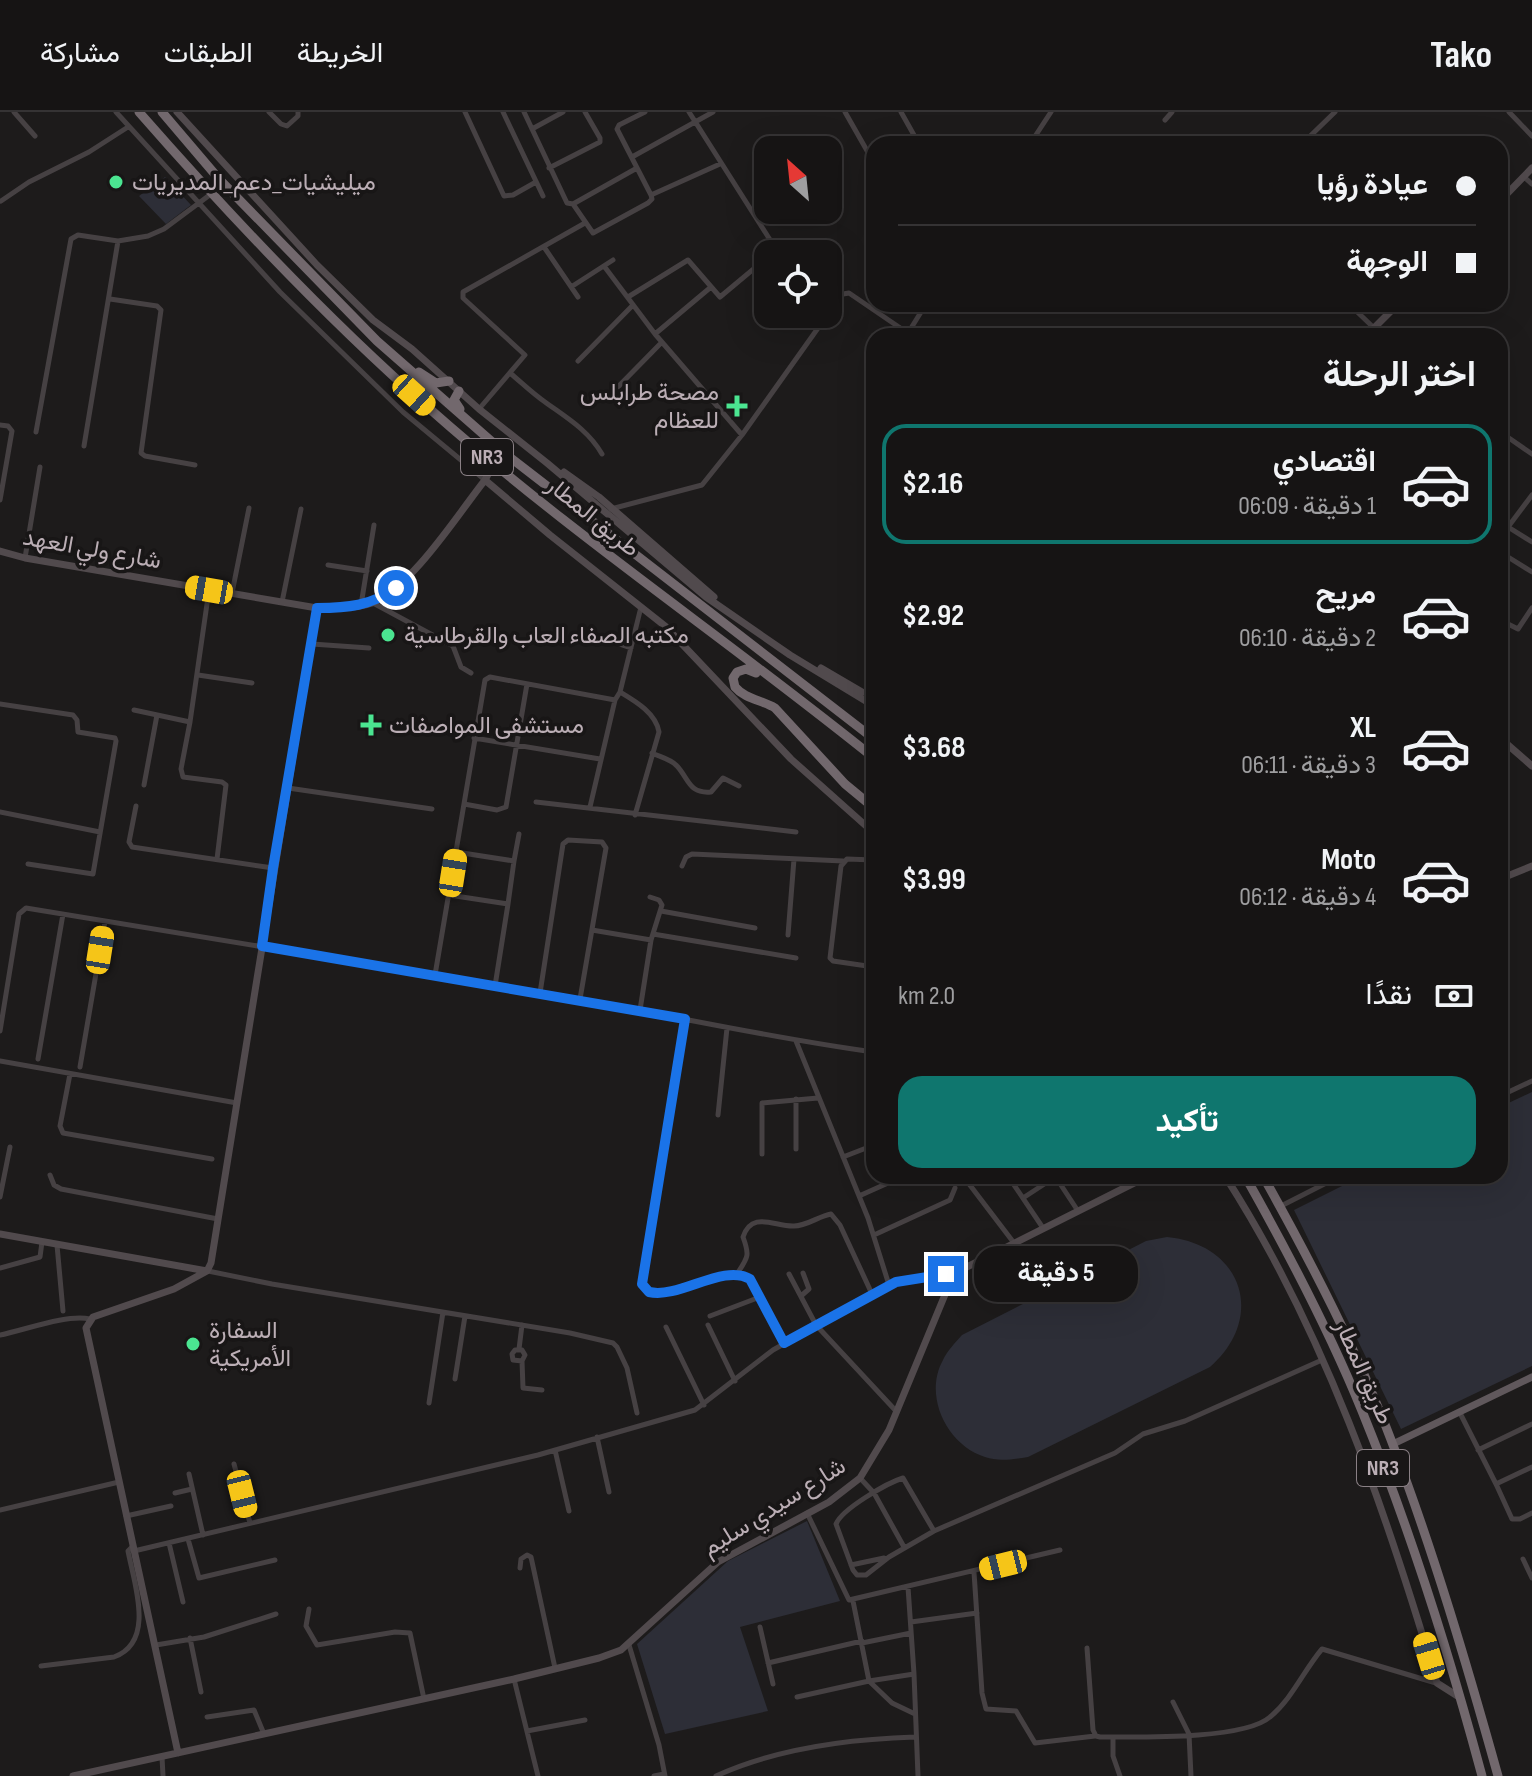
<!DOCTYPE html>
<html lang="ar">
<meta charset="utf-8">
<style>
:root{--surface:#161414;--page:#232122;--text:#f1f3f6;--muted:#9e9ea0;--line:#353334;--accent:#0f766e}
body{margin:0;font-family:"Sofia Sans Condensed",Vazirmatn,sans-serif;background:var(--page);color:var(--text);direction:rtl;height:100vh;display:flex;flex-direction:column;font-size:30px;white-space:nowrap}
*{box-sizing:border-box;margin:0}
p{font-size:26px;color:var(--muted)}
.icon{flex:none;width:44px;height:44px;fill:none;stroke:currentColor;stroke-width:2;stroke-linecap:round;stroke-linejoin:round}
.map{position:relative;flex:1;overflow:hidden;direction:ltr}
.sheet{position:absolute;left:866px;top:216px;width:642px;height:856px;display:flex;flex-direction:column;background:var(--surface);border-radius:24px;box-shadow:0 8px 32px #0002,0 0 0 2px var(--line);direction:rtl}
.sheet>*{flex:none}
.top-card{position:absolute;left:866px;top:24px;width:642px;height:176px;border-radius:24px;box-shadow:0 8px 32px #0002,0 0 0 2px var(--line);direction:rtl;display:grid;align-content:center;height:176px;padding:0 32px;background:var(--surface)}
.needle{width:52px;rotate:333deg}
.tools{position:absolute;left:754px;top:24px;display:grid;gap:16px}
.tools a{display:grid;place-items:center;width:88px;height:88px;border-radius:16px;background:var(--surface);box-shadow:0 8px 32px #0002,0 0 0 2px var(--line);font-size:40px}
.end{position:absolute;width:36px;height:36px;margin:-18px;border:10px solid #1a73e8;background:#fff;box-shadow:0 0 0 4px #fff}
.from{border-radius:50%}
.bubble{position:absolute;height:56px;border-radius:24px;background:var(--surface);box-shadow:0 8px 32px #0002,0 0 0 2px var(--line);font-size:26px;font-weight:700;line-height:56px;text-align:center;direction:rtl}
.car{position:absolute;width:24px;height:48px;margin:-24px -12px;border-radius:10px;box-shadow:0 0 6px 2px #0007;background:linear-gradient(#f5c518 24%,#345 0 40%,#f5c518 0 76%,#345 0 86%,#f5c518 0)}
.top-card b{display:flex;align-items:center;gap:28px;height:76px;font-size:30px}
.top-card b+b{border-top:2px solid var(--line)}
.top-card i{width:20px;height:20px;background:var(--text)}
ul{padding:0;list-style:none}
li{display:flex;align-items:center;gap:24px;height:120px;margin:0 16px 12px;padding:0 16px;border:4px solid transparent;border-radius:24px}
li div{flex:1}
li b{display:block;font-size:30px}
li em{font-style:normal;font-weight:700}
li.on{border-color:var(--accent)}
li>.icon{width:72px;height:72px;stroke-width:1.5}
h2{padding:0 32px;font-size:36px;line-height:96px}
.pay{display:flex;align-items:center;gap:20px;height:88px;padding:0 32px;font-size:30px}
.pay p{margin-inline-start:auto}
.action{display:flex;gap:16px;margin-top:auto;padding:16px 32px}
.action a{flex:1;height:92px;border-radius:24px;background:var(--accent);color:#fff;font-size:32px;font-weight:700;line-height:92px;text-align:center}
header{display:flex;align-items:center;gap:48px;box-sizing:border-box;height:112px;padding:0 40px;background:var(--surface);border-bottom:2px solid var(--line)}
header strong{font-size:38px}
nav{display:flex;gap:44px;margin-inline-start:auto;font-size:28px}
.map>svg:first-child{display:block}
</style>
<header>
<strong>Tako</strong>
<nav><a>الخريطة</a><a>الطبقات</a><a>مشاركة</a></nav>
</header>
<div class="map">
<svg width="1532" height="1664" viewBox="0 0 1532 1664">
<rect width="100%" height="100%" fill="#1d1b1b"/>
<path fill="#2d2e37" d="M165,65L191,93L166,112L139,84Z
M1532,980V1254L1401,1317L1294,1098L1362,1064H1500V995Z
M1167,1125C1242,1132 1267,1205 1210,1255L1028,1345C1014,1347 999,1350 985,1345C947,1333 923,1284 943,1248C947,1239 955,1231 962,1223L1146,1129Z
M807,1409L840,1489L740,1515L768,1599L665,1622L637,1532L728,1449Z"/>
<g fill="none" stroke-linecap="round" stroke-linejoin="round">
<path stroke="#464143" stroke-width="5" d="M14,0L35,24
M116,0L280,180L403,300L485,368
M269,0L281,12L287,14L298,4V0
M465,0L504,84L513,83L536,70
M503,0L543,84
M524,0L567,91L573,92L593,121L648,91L652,87L651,83L720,52
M645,0L619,13L617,17L651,83
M689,0L779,142
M845,0L874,51
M901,0L919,32
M1509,0L1532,24
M1165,8L1172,0
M532,17L563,0
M1030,32L1051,0
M1302,32L1335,0
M632,45L713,0
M549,56L600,30V26L585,0
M1524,65L1532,72
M1,89L29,70L89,40L128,15
M573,92L637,56
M544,135L578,185
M604,154L655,222L742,323
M571,175L613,148
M628,185L688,148L720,185L768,145
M110,187L157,194L161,198L141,341L145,344L195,353
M1349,192L1374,216
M828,202L843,182L849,181L912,224
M908,221L926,192
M655,222L711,175
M578,249L633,193
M510,261C522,271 533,282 545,290C567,306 588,318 602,342
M609,284L662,230
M479,297L525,243L463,186V180L585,111
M0,313L8,314L12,319L0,388
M36,320L71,127L78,123L118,129L148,124L164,117L211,82
M1500,325L1506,324L1532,342
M84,334L118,129
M611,397L702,373L742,323L828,202
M1500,410L1532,430
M1508,415L1532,383
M1500,440L1532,460
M25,446L40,355
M328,453L367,459
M209,478L190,610L181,657L183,665L222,670L226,673L217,747
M232,481L249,396
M282,490L301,397
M373,491L453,534L461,555L471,561
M361,493L374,413
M1500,508L1518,517L1532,496
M595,524L631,536
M312,532L369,536
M198,563L252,571
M620,580C635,589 656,601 659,620L635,703
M0,592L73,603L77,608L78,620L115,626L116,629L93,762L28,752
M134,598L190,610
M474,626L600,647
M652,641C660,645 671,647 677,654C689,667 689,682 711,680L723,666L739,674
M144,673L157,603
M288,676L432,697
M536,690L796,720
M464,692L497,698L506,695L527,572
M136,694L129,730L132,735L273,756
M590,695L615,588L620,580L641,495
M0,700L100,720
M456,740L514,749L508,792
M874,748L847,747L841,754L830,846L833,849L874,855
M514,749L519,722
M682,754L686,745L692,742L843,749
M449,783L508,792L495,874
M661,799L755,816
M592,818L651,828
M653,822L796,846
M788,823L794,747
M435,863L485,568L490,565L615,588
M540,881L563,732L568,728L602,730L606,736L580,887
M640,898L651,828L662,793L659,788L650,785
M685,907L642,1172L649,1180C680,1187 723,1152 750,1167L784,1231
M0,919L19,802L26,796C211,827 397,856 582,888C679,905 776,927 874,940
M796,929L868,1106L889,1173
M869,939L874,909
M38,947L63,802
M0,949L237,991
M80,955L105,809
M70,962L60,1014L63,1021L212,1047
M1500,984L1532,969
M796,987V1037
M718,1003L727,916
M874,1010V1014
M762,1042V991L818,986
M843,1045L874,1033
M50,1063L54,1073L61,1077L218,1107
M963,1064L1014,1131
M1008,1064L1043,1116
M1055,1064L1078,1099
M859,1084L888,1071L907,1068
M0,1085L10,1035
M1023,1086L1055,1065
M1281,1094L1340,1064
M874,1123L950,1088L955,1076
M57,1133L63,1199
M0,1156L40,1145L42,1130
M208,1159L272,1172L570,1221L613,1231L617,1235L627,1256L637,1301
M737,1162C748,1145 750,1144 743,1125C752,1098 775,1115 794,1114C807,1114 819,1104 831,1102L840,1113L872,1182
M789,1162L816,1213L896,1299
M801,1184L809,1177L803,1161
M710,1204L760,1185
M708,1213L735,1269
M666,1215L704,1293
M0,1223C25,1218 66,1202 90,1207
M519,1237L522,1213
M522,1249L513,1248L512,1242L515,1238H522L525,1243L522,1249L523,1276L542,1278
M455,1267L465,1204
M429,1291L443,1200
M1460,1301L1496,1372L1532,1355
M597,1325L609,1380
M555,1338L569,1399
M1478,1338L1532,1312
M234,1352L250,1411
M189,1362L203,1423
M860,1366L874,1381L904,1435
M1496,1372L1512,1407H1520L1532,1401
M175,1381L192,1377
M0,1398L119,1370
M807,1401L849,1488L1060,1438
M126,1404L171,1394
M934,1419L903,1366C887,1371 842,1397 836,1412L853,1458L857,1463H866L889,1445L934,1419L1115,1341L1143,1322L1185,1309L1322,1248
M188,1427L199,1466L275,1448
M169,1431L183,1490
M134,1439L538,1343L695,1298L773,1238L889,1173L960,1158
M1523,1447L1532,1466
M851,1453L884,1446
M520,1456L521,1447L527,1443L531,1445L555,1556
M974,1460L982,1581L986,1597L1016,1599L1035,1631L1095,1624
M853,1489L869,1569L914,1562L908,1475
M309,1497L306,1514L317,1533L395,1520L410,1521L424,1587
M911,1510L977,1501
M760,1515L773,1572
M190,1526L201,1580
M862,1531L911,1521
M156,1533L204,1525L276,1502
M629,1533L659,1633L665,1664
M1087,1536L1093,1618L1096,1624L1100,1625C1136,1625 1244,1628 1270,1605C1292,1587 1304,1558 1322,1537L1436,1571
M768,1551L862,1529
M41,1554L114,1545C156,1530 134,1471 128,1439L133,1434
M914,1562L918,1664
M514,1567L538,1664
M797,1585L869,1569L892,1591L915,1602
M1173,1590L1189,1622L1191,1664
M207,1605L254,1598L264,1622
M527,1619L585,1608
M1113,1625V1644L1120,1664
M162,1645L163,1664
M654,1664L664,1662
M716,1664C775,1637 850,1627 915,1625"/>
<path stroke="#514a4d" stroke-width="7" d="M177,0L317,153L373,208L412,237L479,297L547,351L706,485L790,543L874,594
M1500,89L1532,56
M1366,224L1398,192
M564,360L599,385L714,485
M485,368L550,423L665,514L791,647L874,721
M0,439L25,446L317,496C335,496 354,497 372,491C412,475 458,402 485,368L494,351
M821,556L862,580
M1500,626L1532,654
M1500,767L1532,754
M1225,1064C1324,1218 1385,1396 1437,1571L1459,1585
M0,1122L207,1159L211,1151L317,496
M178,1641L86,1216L93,1205L174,1177L207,1159
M73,1664L514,1567L599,1546L621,1538L718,1450L829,1390L860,1366L889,1318L949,1173L961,1158L1148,1064"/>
<path stroke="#60585c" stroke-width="7" d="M1393,1332L1532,1265"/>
<path stroke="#72686d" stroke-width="9" d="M139,0C231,105 326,206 431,298C572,423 728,528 874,646
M162,0L219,67L377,229L507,343L874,627
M419,260L436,271L449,269
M459,279L454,288L460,297
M756,561L746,557L737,560L733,566L735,575C745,587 762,588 775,596L845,672L874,696
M1245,1064C1288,1140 1329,1218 1362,1299C1410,1417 1449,1541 1482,1664
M1263,1064C1311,1150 1358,1240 1393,1333C1434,1441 1467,1553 1498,1664"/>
</g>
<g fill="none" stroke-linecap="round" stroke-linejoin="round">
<path stroke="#1a73e8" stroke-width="10" d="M396,476C370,494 348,496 317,496L273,756L262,834L685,907L642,1172L649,1180C680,1187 723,1151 750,1167L784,1231L896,1170L946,1162"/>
</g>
<g fill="#4be591" stroke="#181616" stroke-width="3">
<circle cx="116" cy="70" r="8"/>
<path d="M733 282h8v8h8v8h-8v8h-8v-8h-8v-8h8z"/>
<circle cx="388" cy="523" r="8"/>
<path d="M367 601h8v8h8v8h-8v8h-8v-8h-8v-8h8z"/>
<circle cx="193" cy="1232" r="8"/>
</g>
<g text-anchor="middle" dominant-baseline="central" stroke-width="7" stroke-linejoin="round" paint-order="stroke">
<g fill="#181616" stroke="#8a8085" stroke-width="2">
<rect x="461" y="327" width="52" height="36" rx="6"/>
<rect x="1357" y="1338" width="52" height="36" rx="6"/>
</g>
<g font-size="22" font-weight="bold" fill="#bbaeb5">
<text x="487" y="345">NR3</text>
<text x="1383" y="1356">NR3</text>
</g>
<g font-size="24" fill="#bbaeb5" stroke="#181616" text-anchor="start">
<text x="132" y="70">ميليشيات_دعم_المديريات</text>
<text x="719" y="280" text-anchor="end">مصحة طرابلس<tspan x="719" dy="28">للعظام</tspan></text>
<text x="404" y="523">مكتبه الصفاء العاب والقرطاسية</text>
<text x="389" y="613">مستشفى المواصفات</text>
<text x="209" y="1218">السفارة<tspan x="209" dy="28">الأمريكية</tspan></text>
</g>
<g font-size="24" fill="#bbaeb5" stroke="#181616">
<text transform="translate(593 405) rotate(39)">طريق المطار</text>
<text transform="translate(92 437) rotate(10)">شارع ولي العهد</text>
<text transform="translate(1364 1260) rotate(66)">طريق المطار</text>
<text transform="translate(774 1395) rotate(-32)">شارع سيدي سليم</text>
</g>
</g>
</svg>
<div class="tools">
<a><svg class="needle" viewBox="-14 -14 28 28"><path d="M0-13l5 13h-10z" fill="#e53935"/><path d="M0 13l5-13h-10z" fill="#9e9ea0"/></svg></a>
<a><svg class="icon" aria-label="locate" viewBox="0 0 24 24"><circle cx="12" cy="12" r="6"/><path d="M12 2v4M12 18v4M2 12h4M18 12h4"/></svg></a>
</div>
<i class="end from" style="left:396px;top:476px"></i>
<i class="end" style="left:946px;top:1162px"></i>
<div class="bubble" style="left:974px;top:1134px;width:164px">5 دقيقة</div>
<i class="car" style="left:414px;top:283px;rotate:132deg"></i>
<i class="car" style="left:209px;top:478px;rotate:280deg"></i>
<i class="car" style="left:453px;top:761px;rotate:9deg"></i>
<i class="car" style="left:100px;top:838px;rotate:9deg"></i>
<i class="car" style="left:242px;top:1382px;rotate:166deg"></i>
<i class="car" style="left:1003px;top:1453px;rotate:256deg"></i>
<i class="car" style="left:1429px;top:1544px;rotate:343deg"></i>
<div class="top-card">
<b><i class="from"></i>عيادة رؤيا</b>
<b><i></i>الوجهة</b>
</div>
<section class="sheet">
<h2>اختر الرحلة</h2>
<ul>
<li class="on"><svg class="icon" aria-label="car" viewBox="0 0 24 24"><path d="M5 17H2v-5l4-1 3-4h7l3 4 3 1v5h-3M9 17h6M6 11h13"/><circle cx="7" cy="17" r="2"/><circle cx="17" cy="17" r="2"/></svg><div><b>اقتصادي</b><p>1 دقيقة · 06:09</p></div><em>$2.16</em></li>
<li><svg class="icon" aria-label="car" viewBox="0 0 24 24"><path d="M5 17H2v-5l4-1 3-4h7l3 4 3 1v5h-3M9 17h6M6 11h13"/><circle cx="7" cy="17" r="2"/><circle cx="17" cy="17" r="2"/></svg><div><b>مريح</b><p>2 دقيقة · 06:10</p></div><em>$2.92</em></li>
<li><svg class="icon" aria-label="car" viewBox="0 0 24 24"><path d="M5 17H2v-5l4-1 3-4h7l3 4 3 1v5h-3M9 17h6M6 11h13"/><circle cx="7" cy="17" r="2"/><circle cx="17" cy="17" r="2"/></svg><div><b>XL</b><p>3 دقيقة · 06:11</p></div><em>$3.68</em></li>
<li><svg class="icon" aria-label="car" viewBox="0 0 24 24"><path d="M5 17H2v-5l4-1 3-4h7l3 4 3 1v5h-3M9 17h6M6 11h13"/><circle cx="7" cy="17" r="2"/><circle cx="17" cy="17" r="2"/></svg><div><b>Moto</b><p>4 دقيقة · 06:12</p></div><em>$3.99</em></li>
</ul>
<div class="pay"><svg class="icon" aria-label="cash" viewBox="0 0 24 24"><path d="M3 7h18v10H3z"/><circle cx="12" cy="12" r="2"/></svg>نقدًا<p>2.0 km</p></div>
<div class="action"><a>تأكيد</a></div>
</section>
</div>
